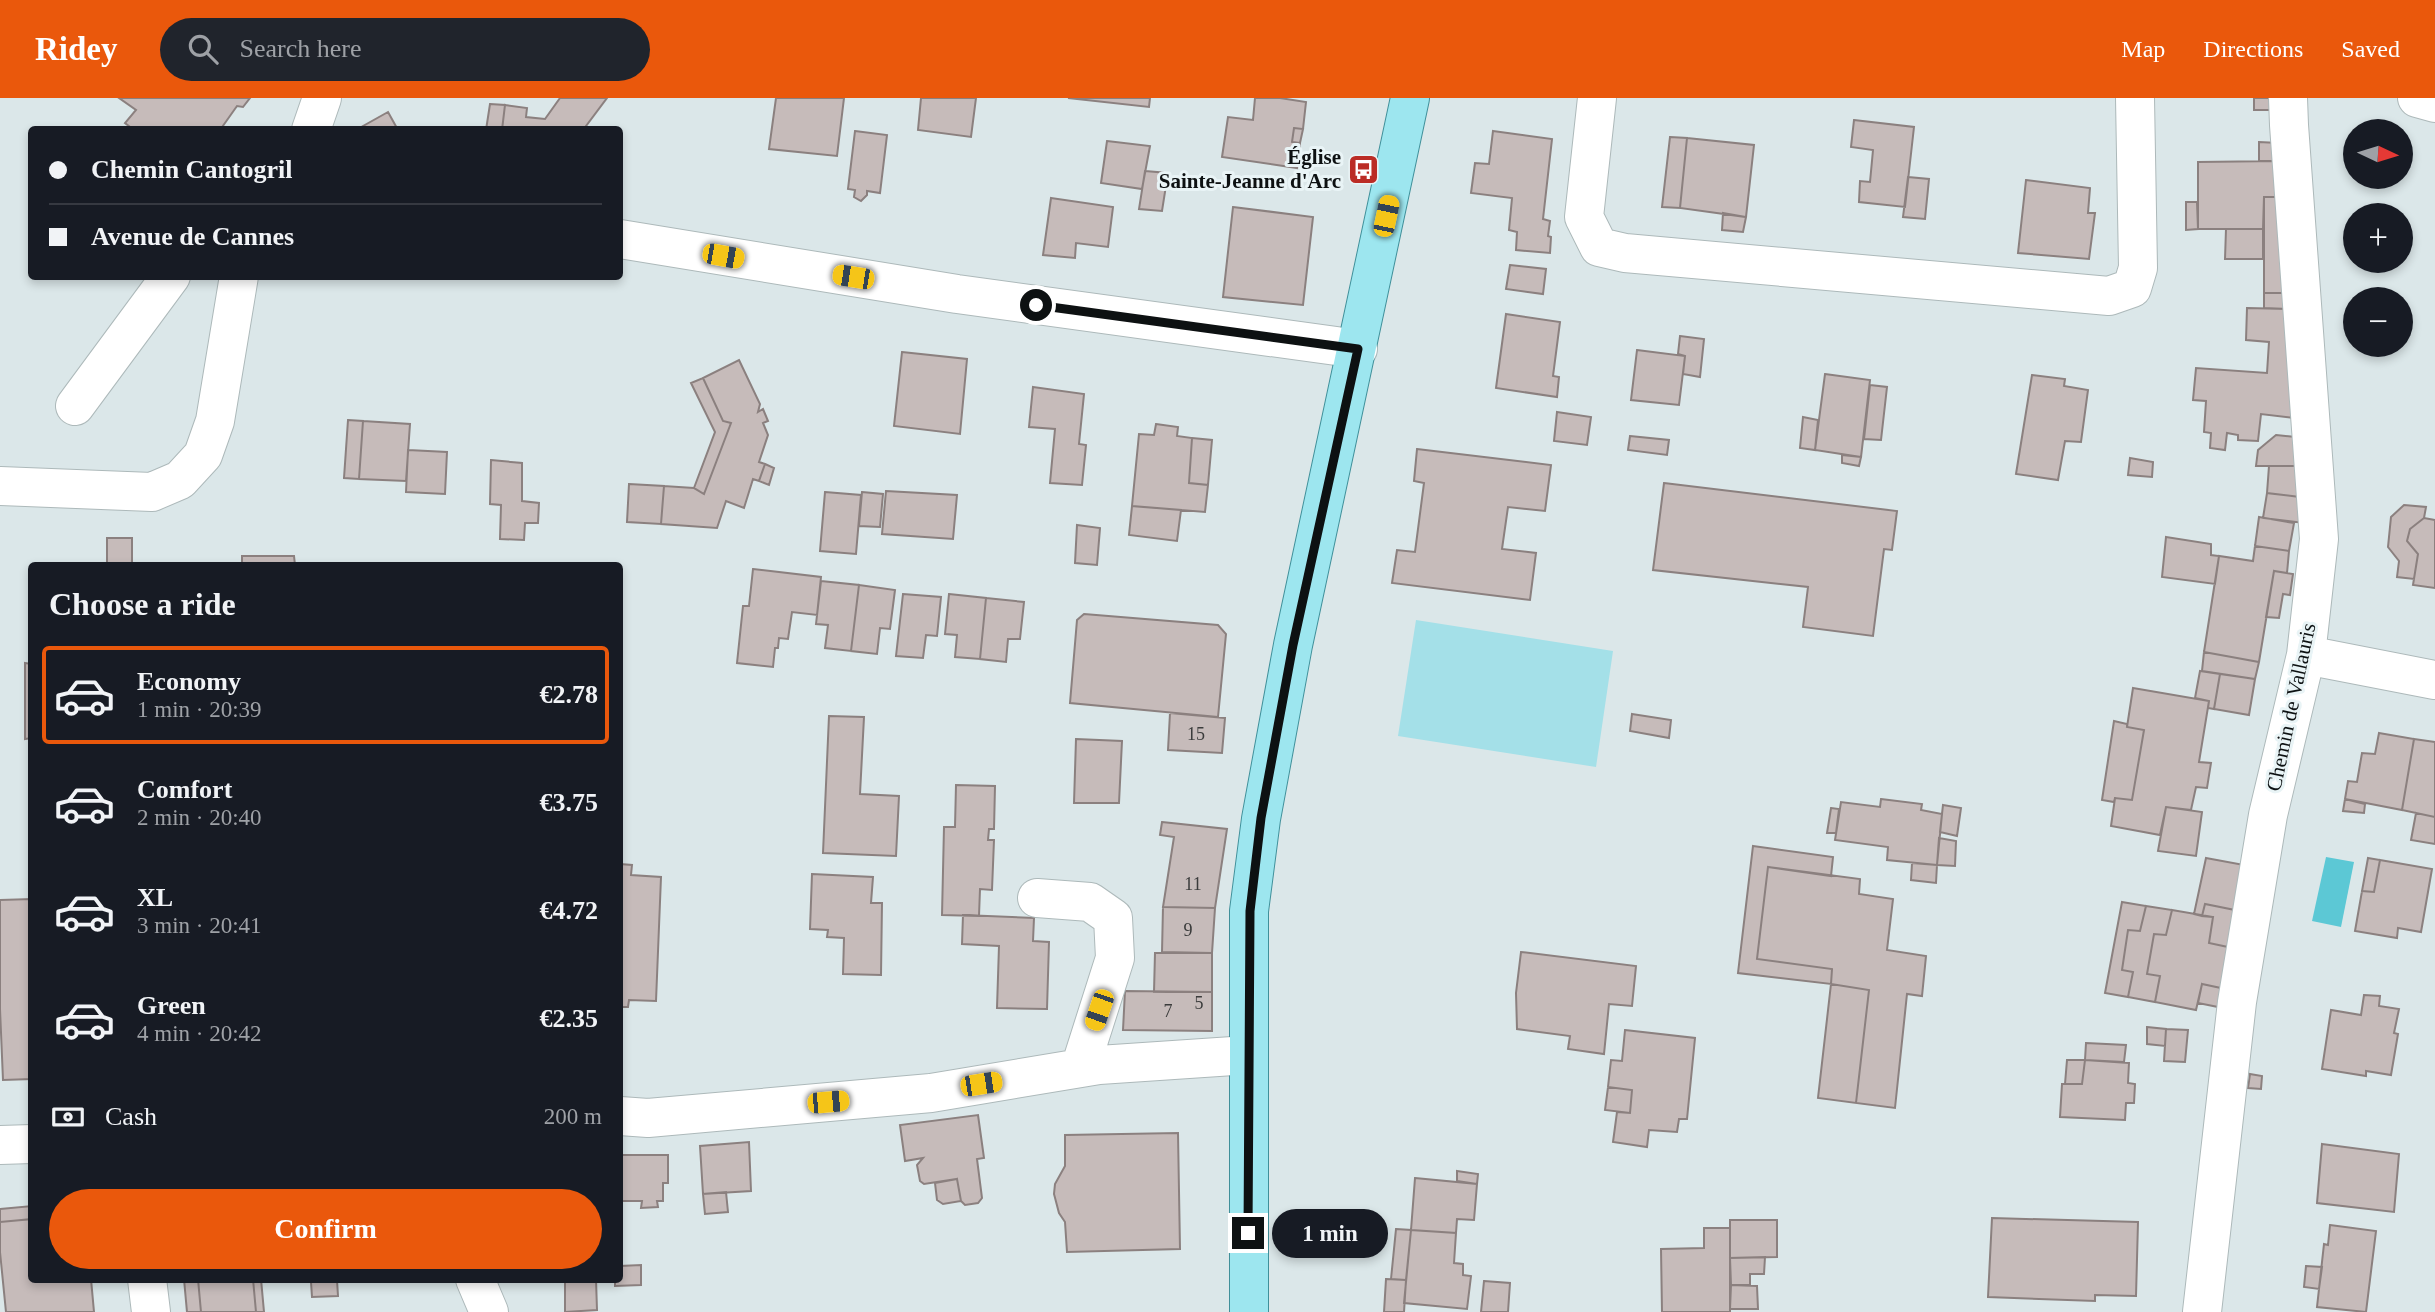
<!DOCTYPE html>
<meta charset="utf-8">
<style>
:root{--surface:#171b24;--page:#20242c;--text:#f1f3f6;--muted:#9ea1a6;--line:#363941;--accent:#ea580c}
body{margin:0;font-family:"Times New Roman",serif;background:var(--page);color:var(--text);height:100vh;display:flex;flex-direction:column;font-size:26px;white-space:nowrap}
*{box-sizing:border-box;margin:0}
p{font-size:23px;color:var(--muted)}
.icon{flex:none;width:38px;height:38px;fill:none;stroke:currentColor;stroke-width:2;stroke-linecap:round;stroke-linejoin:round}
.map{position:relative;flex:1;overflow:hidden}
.sheet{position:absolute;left:28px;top:464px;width:595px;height:721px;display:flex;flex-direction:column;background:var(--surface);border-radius:7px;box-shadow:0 4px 10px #0003}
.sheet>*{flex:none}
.hud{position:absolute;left:28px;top:28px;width:595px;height:154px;border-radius:7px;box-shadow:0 4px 10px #0003;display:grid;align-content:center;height:154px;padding:0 21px;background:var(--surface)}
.needle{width:46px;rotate:94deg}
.controls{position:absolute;left:2343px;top:21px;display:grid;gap:14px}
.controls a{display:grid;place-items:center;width:70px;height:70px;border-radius:50%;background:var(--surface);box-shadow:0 4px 10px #0003;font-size:35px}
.end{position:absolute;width:32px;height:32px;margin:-16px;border:9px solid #0d1112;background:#fff;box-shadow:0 0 0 4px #fff}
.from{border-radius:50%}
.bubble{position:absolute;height:49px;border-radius:24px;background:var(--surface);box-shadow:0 4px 10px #0003;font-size:23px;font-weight:600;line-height:49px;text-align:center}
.car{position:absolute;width:21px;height:42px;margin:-21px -10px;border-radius:9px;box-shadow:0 0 5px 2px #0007;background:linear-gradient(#f5c518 24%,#345 0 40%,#f5c518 0 76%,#345 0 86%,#f5c518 0)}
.hud b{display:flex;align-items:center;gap:24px;height:66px;font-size:26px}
.hud b+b{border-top:2px solid var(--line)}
.hud i{width:18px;height:18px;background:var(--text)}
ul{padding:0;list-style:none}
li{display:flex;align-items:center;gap:21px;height:98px;margin:0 14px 10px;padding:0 7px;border:4px solid transparent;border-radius:7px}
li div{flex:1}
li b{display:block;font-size:26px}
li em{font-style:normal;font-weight:600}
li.current{border-color:var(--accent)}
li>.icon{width:63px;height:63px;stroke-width:1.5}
h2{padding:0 21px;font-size:32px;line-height:84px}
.pay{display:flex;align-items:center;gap:18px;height:77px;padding:0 21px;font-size:26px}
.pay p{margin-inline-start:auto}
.action{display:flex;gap:14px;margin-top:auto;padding:14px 21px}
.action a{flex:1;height:80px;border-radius:42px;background:var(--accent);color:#fff;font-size:28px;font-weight:600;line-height:80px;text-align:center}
header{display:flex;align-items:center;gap:42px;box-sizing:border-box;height:98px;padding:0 35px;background:var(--accent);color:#fff}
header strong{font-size:33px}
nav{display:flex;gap:38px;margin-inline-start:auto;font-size:24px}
.search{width:490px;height:63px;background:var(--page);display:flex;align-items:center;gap:18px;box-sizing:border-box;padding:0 24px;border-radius:38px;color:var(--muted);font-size:26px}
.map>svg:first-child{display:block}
</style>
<header>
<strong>Ridey</strong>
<div class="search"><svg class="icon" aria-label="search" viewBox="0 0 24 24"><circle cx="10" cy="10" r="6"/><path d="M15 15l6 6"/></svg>Search here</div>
<nav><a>Map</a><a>Directions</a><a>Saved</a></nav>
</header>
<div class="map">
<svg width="2435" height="1214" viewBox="0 0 2435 1214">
<rect width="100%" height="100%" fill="#dbe7e9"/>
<path fill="#a4e0e8" d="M1416,522L1613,553L1596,669L1398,638Z"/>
<path fill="#5cc8d5" d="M2326,759L2354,764L2341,829L2312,823Z"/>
<path fill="#c6bbba" stroke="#8b807f" stroke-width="2" d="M119,0H250L243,9L237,8L220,32H134L125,25L136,12Z
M560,0H607L583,32H502L505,7L527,10L526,19L545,21Z
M776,0H844L837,58L769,51Z
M921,0H976L971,39L918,32Z
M1068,0H1150L1149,9Z
M1255,0H1280L1306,4L1303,31L1294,30L1292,44L1300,45L1297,70L1222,59L1228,19L1253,22Z
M2254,0H2273V12H2254Z
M490,6L505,7L502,32H486Z
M388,14L398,32H356Z
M1854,22L1914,29L1905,109L1859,104L1860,83L1870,84L1873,52L1851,49Z
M1294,30L1303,31L1300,45L1292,44Z
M855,33L887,37L880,95L867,93V97L861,103L854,99L855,92L848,91Z
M1493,33L1552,41L1543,121L1550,123L1548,138L1551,139L1550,155L1516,152L1517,134L1509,132L1512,100L1471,95L1475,65L1489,66Z
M1670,39L1687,40L1680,110L1662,109Z
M1687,40L1754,47L1746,119L1680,110Z
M1107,43L1150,48L1142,91L1101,85Z
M2259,44L2278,45L2279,63H2259Z
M2279,63L2282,99H2264L2263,131H2198V64Z
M1145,73L1168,75L1162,113L1139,111Z
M1908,79L1929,81L1925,121L1903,119Z
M2026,82L2090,90L2088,115H2095L2089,161L2018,155Z
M2264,99H2282L2290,195H2264Z
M1051,100L1113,109L1108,149L1076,145L1075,160L1043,157Z
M2186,104H2197L2198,131L2186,132Z
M1233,109L1313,119L1303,207L1223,199Z
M1723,115L1746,119L1743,134L1722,132Z
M2226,131H2263V161H2225Z
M1510,167L1546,171L1543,196L1506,191Z
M2264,195H2290L2291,211L2264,210Z
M2247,210L2291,211L2303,321L2261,316L2258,343L2238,342V337L2227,335L2225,352L2210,350L2211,335L2204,334L2206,303L2193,302L2196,270L2267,275L2269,244L2246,242Z
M1506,216L1560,224L1553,278L1559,279L1557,299L1496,290Z
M1680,238L1704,241L1700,279L1683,276L1685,258L1678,256Z
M1637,252L1685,258L1679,307L1631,302Z
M902,254L967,261L960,336L894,328Z
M739,262L760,306L758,314L763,311L768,323L763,325L768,337L759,364L765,366L759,383L753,381L744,410L726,403L717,430L661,426L664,388L694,390L704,396L731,325L723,323L703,280Z
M1825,276L1870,282L1861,359L1815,352Z
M2032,277L2065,281L2064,288L2088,292L2081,344L2065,343L2058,382L2016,376Z
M703,280L723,323L731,325L704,396L694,390L715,334L691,285Z
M1870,287L1887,289L1881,342L1864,341Z
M1033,289L1084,296L1079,346L1086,347L1082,387L1050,385L1055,331L1029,329Z
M1557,314L1591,319L1587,347L1554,343Z
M1803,319L1818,322L1815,352L1800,350Z
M348,322L363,323L359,381L344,380Z
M363,323L410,326L406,383L359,381Z
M1156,326L1178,329L1177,338L1192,340L1189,385L1208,387L1205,414L1132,408L1139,336L1154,337Z
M2276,337L2305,340L2301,368H2256L2258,352Z
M1630,338L1669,342L1667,357L1628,352Z
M1192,340L1212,342L1208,387L1189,385Z
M1417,351L1551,367L1545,413L1508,409L1502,451L1536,455L1530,502L1392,485L1397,452L1415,454L1424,385L1414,383Z
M408,352L447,354L445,396L406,394Z
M1842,357L1861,359L1859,368L1842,365Z
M2130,360L2153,364L2152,379L2128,377Z
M491,362L522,365V403L539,405L538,425H525L524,442L500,441L501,407L490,406Z
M765,366L774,370L769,387L759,383Z
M2269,368H2301L2308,400L2267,395Z
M1664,385L1897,413L1892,452L1884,451L1873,538L1803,529L1808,489L1653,472Z
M629,386L664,388L661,426L627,424Z
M886,393L957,397L953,441L882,436Z
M825,394L861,397L856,456L820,453Z
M862,394L883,396L880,429L859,428Z
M2267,395L2308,400L2304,425L2263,420Z
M2404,407L2426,409L2424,420L2410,431L2407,443L2418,456L2414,481L2397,479L2399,463L2388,449L2391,419Z
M1132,408L1181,412L1177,443L1129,437Z
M2259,419L2294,425L2289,453L2255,448Z
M2424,420L2435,422V490L2413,487L2418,456L2407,443L2410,431Z
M1077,427L1100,430L1097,467L1075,465Z
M2166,439L2211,446V457L2219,458L2215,486L2162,479Z
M107,440H132V467H107Z
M2255,448L2289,453L2287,475L2274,473L2259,564L2204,554L2219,458L2253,463Z
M242,458H294L295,467H242Z
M753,471L821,479L817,517L792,514L788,541L779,540L778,550H775L773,569L737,565L743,508H749Z
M2274,473L2293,476L2290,497L2283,496L2279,520L2266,519Z
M821,483L859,487L851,553L825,550L828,527L816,526Z
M859,487L895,492L890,531L880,530L877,556L851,553Z
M903,496L941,499L937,538L926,537L923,560L896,558Z
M949,496L986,500L980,561L955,559L957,537L945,536Z
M986,500L1024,504L1020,541H1008L1006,564L980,561Z
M1084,516L1218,527L1226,536L1218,619L1070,605L1077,522Z
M2204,554L2259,564L2255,581L2202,573Z
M25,565L32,566V640L25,641Z
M2200,573L2220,576L2214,611L2208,610L2209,603L2195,600Z
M2220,576L2255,581L2249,617L2214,611Z
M2133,590L2209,603L2199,664L2211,665L2207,690L2196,689L2191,712L2166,709L2160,737L2111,728L2115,700L2132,702L2144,632L2127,629Z
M1170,615L1225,620L1222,655L1168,652Z
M1632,616L1671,622L1669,640L1630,633Z
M829,618L864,619L860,696L899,698L896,758L823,755Z
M2114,623L2127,626V629L2144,632L2132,702L2115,700L2114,704L2102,702Z
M2379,635L2414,641L2402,712L2345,701L2348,683L2357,684L2362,655L2375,656Z
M1076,641L1122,643L1119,705H1074Z
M2414,641L2435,644V719L2402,712Z
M956,687L995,688L994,731H989L988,742H994L992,792L980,791L979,818L942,817L944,729H955Z
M1881,701L1922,706L1921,712L1942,716L1937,767L1887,762L1888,749L1835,742L1841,704L1880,709Z
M2345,701L2365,706L2364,715L2343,713Z
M1943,707L1961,710L1957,738L1940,734Z
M2166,709L2202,714L2196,758L2158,753Z
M1831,710L1839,711L1836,735H1827Z
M2416,715L2435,719V746L2411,742Z
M1162,724L1227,731L1215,810L1163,809L1174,739L1160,737Z
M1939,740L1956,743L1955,768L1937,767Z
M1753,748L1833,759L1831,778L1768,769L1757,861L1832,871L1831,886L1738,875Z
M2206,760L2244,767L2235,812L2205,806L2202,818L2194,816Z
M2368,760L2380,762L2374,794L2362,793Z
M2380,762L2432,771L2421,834L2398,830L2397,840L2355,833L2362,793L2374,794Z
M1912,765L1937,767L1936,785L1911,782Z
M620,766L632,767L631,777L661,779L656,903L629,902L628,909H620Z
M1768,769L1860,781L1859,796L1893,801L1887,852L1926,858L1922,898L1907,896L1895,1010L1856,1005L1869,892L1831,886L1832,871L1757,861Z
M812,776L873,779L871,805H882L881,877L843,876L844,840L827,839L828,832L810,831Z
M32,801V981L3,982L0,911V802Z
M2122,804L2146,808L2140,833L2128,832L2122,872L2133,874L2128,899L2105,895Z
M2205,806L2235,812L2228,849L2209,845L2213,819L2202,818Z
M2146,808L2172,812L2166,837L2154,836L2147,876L2160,878L2155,904L2128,899L2133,874L2122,872L2128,832L2140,833Z
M1163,809L1215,810L1212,855L1162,854Z
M2172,812L2213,819L2209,845L2228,849L2221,890L2202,886L2196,912L2155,904L2160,878L2147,876L2154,836L2166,837Z
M963,817L1034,820L1033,843L1049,844L1047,911L997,910L999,848L962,846Z
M1521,854L1636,868L1632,908L1609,906L1604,956L1568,951L1570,938L1517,931L1516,895Z
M1155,855H1212V894H1154Z
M1831,886L1869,892L1856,1005L1818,1000Z
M2202,886L2221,890L2218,909L2198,905Z
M1125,893L1212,894V933L1123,932Z
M2364,897L2380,898L2379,908L2399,911L2394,935L2398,936L2391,977L2366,973V978L2322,971L2331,912L2361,917Z
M2147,929L2166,931L2165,948L2147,946Z
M2166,931L2188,932L2185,964L2164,963Z
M1625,932L1695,940L1687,1021H1679L1677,1034L1649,1032L1647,1049L1613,1044L1617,1014L1630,1015L1632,992L1608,989L1611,962L1622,963Z
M2086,945L2126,947L2124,964L2085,962Z
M2067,962H2085L2082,986H2065Z
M2085,962L2129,965L2128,985L2135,986L2134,1005H2126L2125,1022L2060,1019L2062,986H2082Z
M2250,976L2262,978L2261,991L2248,990Z
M1608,989L1632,992L1630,1015L1605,1012Z
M978,1017L984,1060L977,1061L982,1100L978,1105L965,1107L961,1103L957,1081L924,1086L920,1083L917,1067L923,1060L905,1063L900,1027Z
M1178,1035L1180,1151L1067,1154L1065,1124L1059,1115L1054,1096L1055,1086L1065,1068V1037Z
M749,1044L751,1093L703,1096L700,1048Z
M2322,1046L2399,1056L2394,1114L2317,1105Z
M620,1057H668V1085H663V1103H657L658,1109L641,1110L642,1103H620Z
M1457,1073L1478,1076L1477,1086L1457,1083Z
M1415,1080L1477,1086L1474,1122L1457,1121L1456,1135L1411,1132Z
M957,1081L961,1103L943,1106L937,1102L935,1085Z
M726,1094L728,1114L705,1116L703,1096Z
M32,1108V1121L0,1124V1111Z
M1992,1120L2138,1124L2136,1198L2095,1197V1203L1988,1199Z
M32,1121V1181H91L94,1214H6L0,1154V1124Z
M1730,1122H1777V1159L1730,1160Z
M2330,1127L2376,1133L2366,1214L2317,1209L2324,1146L2328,1147Z
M1704,1130H1730V1214H1662L1661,1151L1704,1150Z
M1396,1131L1411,1132L1406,1182L1391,1181Z
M1411,1132L1456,1135L1454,1165L1463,1166V1177L1471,1178L1467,1211L1404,1205Z
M1765,1159L1764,1176H1750V1187H1731L1730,1160Z
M641,1167V1187L615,1188V1181H620V1168Z
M2306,1168L2322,1169L2319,1191L2304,1189Z
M184,1181H198L201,1214H187Z
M198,1181H253L256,1214H201Z
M253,1181H261L264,1214H256Z
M565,1181H596L597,1212L565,1214Z
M1386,1181L1406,1182L1404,1214H1384Z
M337,1182L338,1198L312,1199L311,1184Z
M1484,1183L1510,1185L1508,1214H1481Z
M1731,1187L1757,1188L1758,1211H1730Z"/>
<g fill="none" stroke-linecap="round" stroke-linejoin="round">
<defs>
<path id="minor" d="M1597,0L1584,119L1599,149L1625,155L2109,198L2132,190L2138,170L2135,0
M2417,0L2435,5
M311,32L322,0
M620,141L957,196L1358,251
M75,308L171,178
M0,388L152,394L180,382L203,357L215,323L239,178
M2306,557L2435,582
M1037,800L1090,804L1113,820L1115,860L1080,970
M620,1018L648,1020L931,995L1099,967L1248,957
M0,1047L32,1046
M147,1181L151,1214
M475,1181L489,1214
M2202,1214L2237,904L2268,717L2306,557L2319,441L2289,27L2288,0"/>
<path id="major" d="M1249,1214V813L1261,721L1293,547L1410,0"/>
</defs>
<use href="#minor" stroke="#adb9ba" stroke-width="40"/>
<use href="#major" stroke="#40909a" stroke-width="40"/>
<use href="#minor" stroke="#fff" stroke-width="38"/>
<use href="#major" stroke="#9de6ef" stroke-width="38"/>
</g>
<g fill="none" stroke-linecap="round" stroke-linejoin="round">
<path stroke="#0d1112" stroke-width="9" d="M1036,207L1358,251L1293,547L1261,720L1250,813L1248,1135"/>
</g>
<defs>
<symbol id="bus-square" viewBox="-11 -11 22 22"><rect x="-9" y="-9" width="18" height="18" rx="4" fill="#bb2c25" stroke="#e9f4f6"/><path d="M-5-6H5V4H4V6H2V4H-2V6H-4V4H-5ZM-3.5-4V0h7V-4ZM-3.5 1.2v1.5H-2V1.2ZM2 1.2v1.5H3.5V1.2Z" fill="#fff"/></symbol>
</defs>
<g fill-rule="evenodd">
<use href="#bus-square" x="1346" y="54" width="35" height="35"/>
</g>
<g text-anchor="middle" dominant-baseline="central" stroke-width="6" stroke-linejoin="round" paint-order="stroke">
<g font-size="18" fill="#3b3c3c">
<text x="1196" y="636">15</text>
<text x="1193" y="786">11</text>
<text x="1188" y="832">9</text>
<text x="1199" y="905">5</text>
<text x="1168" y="913">7</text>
</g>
<g font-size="21" font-weight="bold" fill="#0d1112" stroke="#e9f4f6" text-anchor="end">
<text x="1341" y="59">Église<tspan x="1341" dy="24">Sainte-Jeanne d'Arc</tspan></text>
</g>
<g font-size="21" fill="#0d1112" stroke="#e9f4f6">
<text transform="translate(2291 609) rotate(-78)">Chemin de Vallauris</text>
</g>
</g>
</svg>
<div class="controls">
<a><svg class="needle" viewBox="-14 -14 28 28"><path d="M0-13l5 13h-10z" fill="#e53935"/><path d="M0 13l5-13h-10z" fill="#9ea1a6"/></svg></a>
<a>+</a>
<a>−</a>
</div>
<i class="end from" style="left:1036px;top:207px"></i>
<i class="end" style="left:1248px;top:1135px"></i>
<div class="bubble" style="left:1272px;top:1111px;width:116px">1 min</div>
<i class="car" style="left:1386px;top:118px;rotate:12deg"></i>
<i class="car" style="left:723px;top:158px;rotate:100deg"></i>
<i class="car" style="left:853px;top:179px;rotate:279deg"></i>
<i class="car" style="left:1099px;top:912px;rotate:199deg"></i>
<i class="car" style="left:981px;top:986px;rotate:81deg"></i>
<i class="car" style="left:828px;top:1004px;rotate:85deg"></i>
<div class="hud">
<b><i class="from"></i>Chemin Cantogril</b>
<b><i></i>Avenue de Cannes</b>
</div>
<section class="sheet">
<h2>Choose a ride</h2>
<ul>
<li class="current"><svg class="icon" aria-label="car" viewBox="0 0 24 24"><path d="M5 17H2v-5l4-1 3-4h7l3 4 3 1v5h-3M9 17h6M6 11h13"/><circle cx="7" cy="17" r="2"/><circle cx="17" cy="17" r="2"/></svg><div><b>Economy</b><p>1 min · 20:39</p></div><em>€2.78</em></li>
<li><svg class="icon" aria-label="car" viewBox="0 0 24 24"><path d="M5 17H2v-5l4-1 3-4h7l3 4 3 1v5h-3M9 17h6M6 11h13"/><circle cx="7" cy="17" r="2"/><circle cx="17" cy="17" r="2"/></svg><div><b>Comfort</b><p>2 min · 20:40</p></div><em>€3.75</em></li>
<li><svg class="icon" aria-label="car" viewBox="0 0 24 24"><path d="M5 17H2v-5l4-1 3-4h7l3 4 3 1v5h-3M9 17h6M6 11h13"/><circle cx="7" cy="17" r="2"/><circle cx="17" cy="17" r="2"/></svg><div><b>XL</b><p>3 min · 20:41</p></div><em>€4.72</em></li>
<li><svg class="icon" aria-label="car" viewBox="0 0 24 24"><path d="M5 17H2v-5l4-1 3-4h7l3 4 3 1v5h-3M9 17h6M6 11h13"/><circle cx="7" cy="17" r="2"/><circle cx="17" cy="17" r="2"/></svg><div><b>Green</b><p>4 min · 20:42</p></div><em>€2.35</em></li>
</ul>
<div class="pay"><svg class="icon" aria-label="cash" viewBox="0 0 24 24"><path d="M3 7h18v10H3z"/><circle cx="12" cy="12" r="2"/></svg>Cash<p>200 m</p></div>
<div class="action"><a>Confirm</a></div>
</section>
</div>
